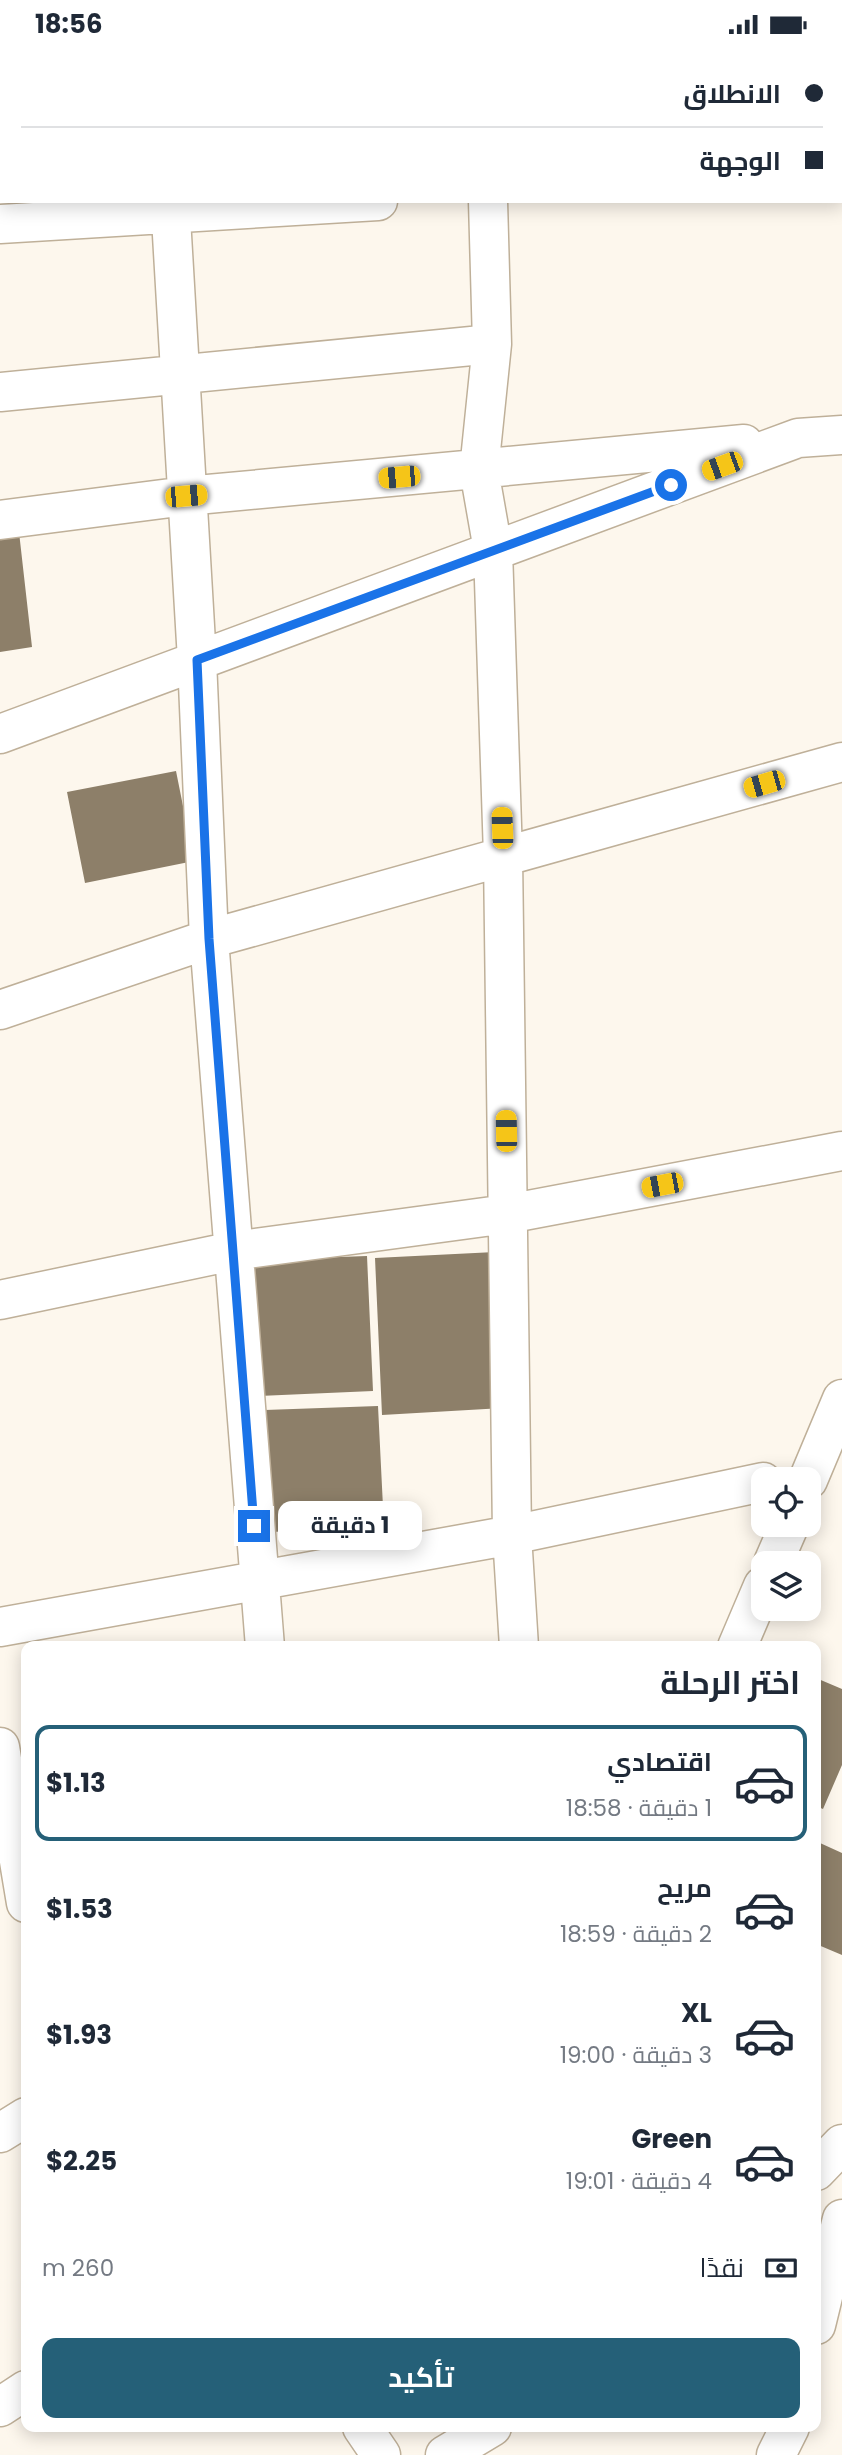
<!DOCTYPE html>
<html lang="ar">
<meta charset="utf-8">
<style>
:root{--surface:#fff;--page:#f6f6f7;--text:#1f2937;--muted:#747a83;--line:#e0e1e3;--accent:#256078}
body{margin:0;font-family:Poppins,Cairo,sans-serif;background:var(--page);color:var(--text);direction:rtl;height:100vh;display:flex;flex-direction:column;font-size:26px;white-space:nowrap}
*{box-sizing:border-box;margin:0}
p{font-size:23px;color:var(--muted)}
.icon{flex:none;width:38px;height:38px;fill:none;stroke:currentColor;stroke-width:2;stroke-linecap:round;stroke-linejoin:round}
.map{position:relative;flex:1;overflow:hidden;direction:ltr}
.drawer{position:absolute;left:21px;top:1592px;width:800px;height:791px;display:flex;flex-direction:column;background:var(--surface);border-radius:14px;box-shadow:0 4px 18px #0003;direction:rtl}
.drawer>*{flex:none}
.guide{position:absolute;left:0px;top:0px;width:844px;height:154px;box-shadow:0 4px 18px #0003;direction:rtl;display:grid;align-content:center;height:154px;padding:0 21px;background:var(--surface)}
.fabs{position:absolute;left:751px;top:1418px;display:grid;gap:14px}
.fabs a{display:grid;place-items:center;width:70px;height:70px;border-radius:14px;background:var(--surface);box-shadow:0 4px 18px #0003;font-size:35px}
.end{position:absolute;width:32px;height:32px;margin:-16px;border:9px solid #1a73e8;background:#fff;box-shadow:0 0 0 4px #fff}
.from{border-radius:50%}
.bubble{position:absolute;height:49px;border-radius:14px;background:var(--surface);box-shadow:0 4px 18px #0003;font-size:23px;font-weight:700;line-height:49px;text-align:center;direction:rtl}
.car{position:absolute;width:21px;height:42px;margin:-21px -10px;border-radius:9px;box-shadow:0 0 5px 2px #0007;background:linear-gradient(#f5c518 24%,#345 0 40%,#f5c518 0 76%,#345 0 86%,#f5c518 0)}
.guide b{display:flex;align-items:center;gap:24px;height:66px;font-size:26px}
.guide b+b{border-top:2px solid var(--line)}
.guide i{width:18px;height:18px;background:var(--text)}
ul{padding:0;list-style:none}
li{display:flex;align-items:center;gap:21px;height:116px;margin:0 14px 10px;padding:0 7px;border:4px solid transparent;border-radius:14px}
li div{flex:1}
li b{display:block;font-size:26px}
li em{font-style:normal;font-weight:700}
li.on{border-color:var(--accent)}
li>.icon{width:63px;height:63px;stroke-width:1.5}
h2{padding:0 21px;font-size:32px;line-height:84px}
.pay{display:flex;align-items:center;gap:18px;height:77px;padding:0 21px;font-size:26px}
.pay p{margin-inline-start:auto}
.button{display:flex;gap:14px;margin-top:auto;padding:14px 21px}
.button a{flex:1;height:80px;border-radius:14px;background:var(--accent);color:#fff;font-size:28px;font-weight:700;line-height:80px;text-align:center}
.status{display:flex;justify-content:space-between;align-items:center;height:49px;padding:0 35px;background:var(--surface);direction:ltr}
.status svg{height:19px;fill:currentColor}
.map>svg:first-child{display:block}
</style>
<div class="status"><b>18:56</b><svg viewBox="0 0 49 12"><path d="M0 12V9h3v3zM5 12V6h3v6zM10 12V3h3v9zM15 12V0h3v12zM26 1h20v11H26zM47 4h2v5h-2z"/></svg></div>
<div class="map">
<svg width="842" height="2406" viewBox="0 0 842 2406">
<rect width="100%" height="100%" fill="#fdf7ed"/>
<path fill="#8d7f69" d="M19,483L32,598L0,603V486Z
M176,722L194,812L85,834L67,743Z
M495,1203L503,1359L382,1366L375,1209Z
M367,1207L373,1342L259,1347L252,1211Z
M378,1357L384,1478L271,1483L265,1361Z
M816,1629L842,1640V1716L823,1760L816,1757Z
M820,1794L842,1804V1906L816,1895V1805Z"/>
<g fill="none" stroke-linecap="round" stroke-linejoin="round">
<defs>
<path id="minor" d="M158,0V2
M434,2L459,0
M0,29H2
M170,152L197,611L209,890L265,1598
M488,152L492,295
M0,175L378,152
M0,343L492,295L479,421L493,501L503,807L512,1486L519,1598
M0,471L186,447L744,395
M0,685L798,389L842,386
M0,961L209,890L842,713
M0,1251L233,1202L507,1165L842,1102
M808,1431L842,1350
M773,1514L790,1475
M0,1578L512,1486L763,1433
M737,1598L763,1537
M0,1698L26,1854
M0,2084L26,2068
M816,2122L842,2095
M816,2276L842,2170
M0,2358L26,2341
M362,2378L381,2406
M445,2406L492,2378
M776,2406L790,2378"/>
</defs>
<use href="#minor" stroke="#bfb099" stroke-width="41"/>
<use href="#minor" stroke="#fff" stroke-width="38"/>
</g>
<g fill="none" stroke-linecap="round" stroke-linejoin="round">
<path stroke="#1a73e8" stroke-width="9" d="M254,1477L209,890L197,611L671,436"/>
</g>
</svg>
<div class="fabs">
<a><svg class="icon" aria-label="locate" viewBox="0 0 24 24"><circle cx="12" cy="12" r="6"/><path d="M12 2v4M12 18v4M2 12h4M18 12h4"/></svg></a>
<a><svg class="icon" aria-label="layers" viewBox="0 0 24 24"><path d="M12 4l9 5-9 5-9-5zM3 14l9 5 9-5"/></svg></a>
</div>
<i class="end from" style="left:671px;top:436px"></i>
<i class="end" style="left:254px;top:1477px"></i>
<div class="bubble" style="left:278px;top:1452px;width:144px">1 دقيقة</div>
<i class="car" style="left:722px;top:417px;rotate:250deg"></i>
<i class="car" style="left:399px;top:428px;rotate:265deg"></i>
<i class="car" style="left:186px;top:447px;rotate:85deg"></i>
<i class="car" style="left:764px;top:735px;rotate:254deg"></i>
<i class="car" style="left:502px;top:779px;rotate:358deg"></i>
<i class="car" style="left:506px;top:1082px;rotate:359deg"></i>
<i class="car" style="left:662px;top:1136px;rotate:259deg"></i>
<div class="guide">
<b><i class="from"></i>الانطلاق</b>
<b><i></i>الوجهة</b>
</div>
<section class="drawer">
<h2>اختر الرحلة</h2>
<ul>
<li class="on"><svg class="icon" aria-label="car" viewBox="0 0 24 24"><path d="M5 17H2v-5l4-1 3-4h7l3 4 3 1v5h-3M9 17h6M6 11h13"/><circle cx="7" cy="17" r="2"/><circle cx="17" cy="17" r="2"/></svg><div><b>اقتصادي</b><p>1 دقيقة · 18:58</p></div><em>$1.13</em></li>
<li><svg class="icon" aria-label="car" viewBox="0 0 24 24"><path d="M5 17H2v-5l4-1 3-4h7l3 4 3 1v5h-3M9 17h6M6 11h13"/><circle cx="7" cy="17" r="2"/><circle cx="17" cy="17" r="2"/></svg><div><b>مريح</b><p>2 دقيقة · 18:59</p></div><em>$1.53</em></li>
<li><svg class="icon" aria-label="car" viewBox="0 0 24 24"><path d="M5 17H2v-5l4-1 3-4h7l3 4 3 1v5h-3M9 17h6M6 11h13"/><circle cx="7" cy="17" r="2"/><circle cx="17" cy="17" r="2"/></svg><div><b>XL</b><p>3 دقيقة · 19:00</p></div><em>$1.93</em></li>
<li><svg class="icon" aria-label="car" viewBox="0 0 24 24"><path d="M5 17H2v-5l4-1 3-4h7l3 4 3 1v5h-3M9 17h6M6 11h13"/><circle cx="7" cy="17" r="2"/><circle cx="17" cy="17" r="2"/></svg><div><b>Green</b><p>4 دقيقة · 19:01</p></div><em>$2.25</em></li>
</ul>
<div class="pay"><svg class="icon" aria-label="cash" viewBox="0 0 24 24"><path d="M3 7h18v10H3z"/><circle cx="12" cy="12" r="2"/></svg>نقدًا<p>260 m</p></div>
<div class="button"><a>تأكيد</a></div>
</section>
</div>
